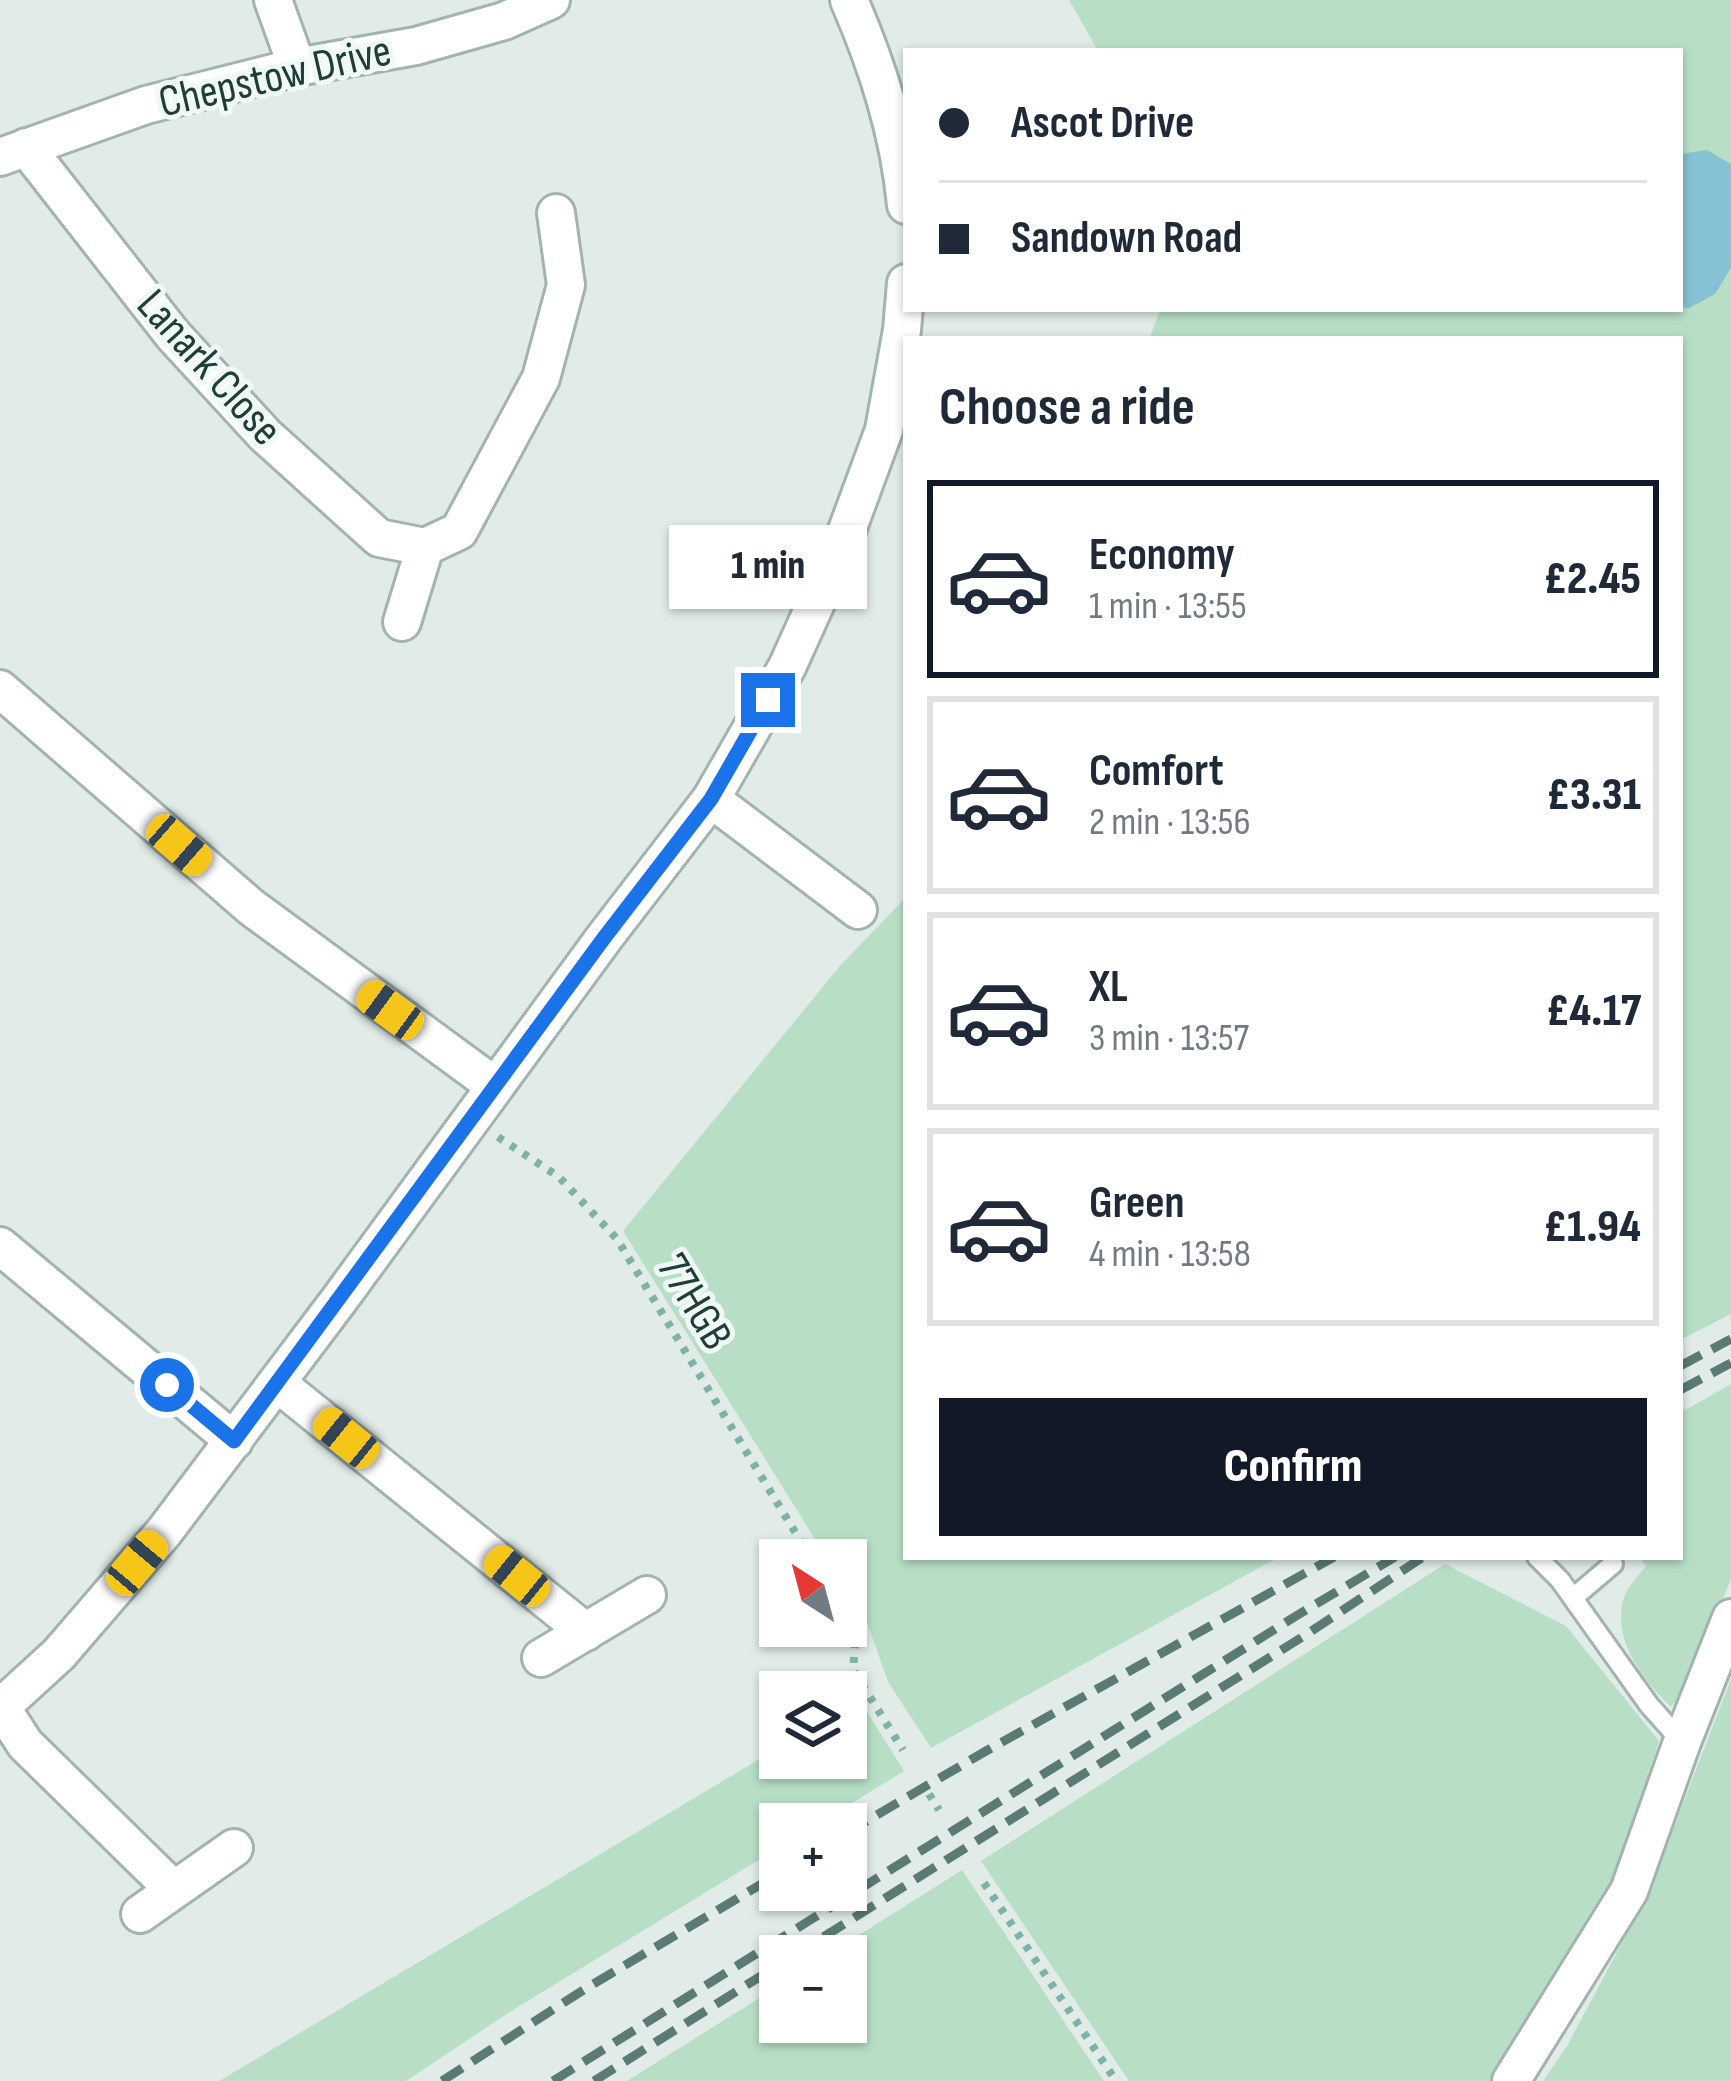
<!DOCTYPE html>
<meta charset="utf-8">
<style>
:root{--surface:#fff;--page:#f6f6f7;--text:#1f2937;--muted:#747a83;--line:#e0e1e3;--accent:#111827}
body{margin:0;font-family:"Sofia Sans Condensed",sans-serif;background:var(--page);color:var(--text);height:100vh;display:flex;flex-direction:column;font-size:45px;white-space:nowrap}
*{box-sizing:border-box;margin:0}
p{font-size:39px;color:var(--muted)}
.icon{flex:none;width:66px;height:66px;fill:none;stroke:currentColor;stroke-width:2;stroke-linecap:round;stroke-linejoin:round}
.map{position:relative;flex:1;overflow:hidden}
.side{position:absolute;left:903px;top:336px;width:780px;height:1224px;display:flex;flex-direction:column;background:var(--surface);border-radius:0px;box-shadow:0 3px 9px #0004}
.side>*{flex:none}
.hud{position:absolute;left:903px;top:48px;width:780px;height:264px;border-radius:0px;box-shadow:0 3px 9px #0004;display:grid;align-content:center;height:264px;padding:0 36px;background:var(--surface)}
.needle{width:78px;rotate:324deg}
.fabs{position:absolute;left:759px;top:1539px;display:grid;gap:24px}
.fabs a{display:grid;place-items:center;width:108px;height:108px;border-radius:0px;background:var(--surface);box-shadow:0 3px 9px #0004;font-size:60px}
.end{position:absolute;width:54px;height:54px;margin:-27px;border:15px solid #1a73e8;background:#fff;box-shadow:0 0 0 6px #fff}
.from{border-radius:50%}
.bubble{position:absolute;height:84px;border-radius:0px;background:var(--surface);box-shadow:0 3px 9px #0004;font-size:39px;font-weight:800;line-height:84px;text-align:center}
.car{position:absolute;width:36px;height:72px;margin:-36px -18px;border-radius:15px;box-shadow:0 0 9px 3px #0007;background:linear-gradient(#f5c518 24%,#345 0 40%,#f5c518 0 76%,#345 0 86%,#f5c518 0)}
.hud b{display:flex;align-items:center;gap:42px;height:114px;font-size:45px}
.hud b+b{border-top:3px solid var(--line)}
.hud i{width:30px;height:30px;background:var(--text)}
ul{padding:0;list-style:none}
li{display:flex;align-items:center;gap:36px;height:198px;margin:0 24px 18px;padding:0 12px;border:6px solid var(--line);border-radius:0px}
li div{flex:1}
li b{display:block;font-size:45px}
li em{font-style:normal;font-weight:800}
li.on{border-color:var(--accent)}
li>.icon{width:108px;height:108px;stroke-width:1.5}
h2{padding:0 36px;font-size:54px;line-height:144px}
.primary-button{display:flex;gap:24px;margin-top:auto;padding:24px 36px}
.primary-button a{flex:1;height:138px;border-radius:0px;background:var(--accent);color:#fff;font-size:48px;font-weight:800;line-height:138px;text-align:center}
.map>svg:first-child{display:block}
</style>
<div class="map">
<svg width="1731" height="2081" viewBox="0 0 1731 2081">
<rect width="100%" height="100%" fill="#e1ece8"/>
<path fill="#b8dfc6" d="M1069,0H1731V1314L1680,1340V339H1149L1161,309H1680V51H1098Z
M906,897V1557H1279L931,1748L888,1682L868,1625L846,1589V1560H828L623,1231L839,967Z
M1731,1384V1579L1686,1688L1671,1707C1643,1680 1611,1640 1624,1597C1628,1586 1639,1575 1646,1566L1639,1557H1680V1413Z
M1445,1564L1566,1626L1659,1741L1615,1880L1497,2081H1129L981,1861Z
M1731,1679V2081H1543L1567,2046L1648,1894Z
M859,1699L904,1771L818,1824H780V1847L508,2013L406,2081H219L780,1747V1758H846V1707Z
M962,1870L1104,2081H627L780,1985V2022H846V1956H826Z"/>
<path fill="#86c2d4" d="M1707,150L1731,164V268L1715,294L1689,308L1680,307V154Z"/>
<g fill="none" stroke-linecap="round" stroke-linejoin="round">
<defs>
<path id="service" d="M1537,1557L1560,1580L1649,1705L1682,1742
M1573,1598L1613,1564"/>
<path id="minor" d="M273,0L297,67
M849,0C878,67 899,133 906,205
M26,147L173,335L265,435L379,538L425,547L459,531L541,378L566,285L556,213
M0,157L146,105L297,67L416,46L504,21L551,0
M402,622L425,547
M0,689L251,907L495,1086
M711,799L858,910
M0,1246L234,1441
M277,1383L586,1632
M541,1658L647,1595
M1,1707L25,1744L174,1890
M0,1708L59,1654L164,1532L339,1300L604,938L711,799L787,667L839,552L884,430L902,330L906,283
M140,1914L234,1848
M1511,2081L1629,1891L1682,1742L1731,1618"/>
</defs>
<use href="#service" stroke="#a3b4b0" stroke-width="24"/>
<use href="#minor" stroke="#a3b4b0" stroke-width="42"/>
<path stroke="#7fb2a6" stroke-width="8" stroke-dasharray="6 9" stroke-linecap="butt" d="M498,1137L559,1177L617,1239L812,1560
M846,1615L856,1631L853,1670L903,1750
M929,1794L939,1810
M984,1883L1116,2081"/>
<use href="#service" stroke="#fff" stroke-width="18"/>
<use href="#minor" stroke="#fff" stroke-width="36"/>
<path stroke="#5b7a74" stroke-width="9" stroke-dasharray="24 12" stroke-linecap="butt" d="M1680,1366L1731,1339
M1680,1390L1731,1363
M846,1833L986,1751L1334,1557
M793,1956L1307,1634L1423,1557
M442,2081L585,1989L780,1873
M553,2081L1296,1616L1395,1557
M594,2081L780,1964"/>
</g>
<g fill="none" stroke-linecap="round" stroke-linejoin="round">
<path stroke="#1a73e8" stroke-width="15" d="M167,1385L234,1441L604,938L711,799L768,700"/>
</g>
<g text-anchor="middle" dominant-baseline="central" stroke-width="10" stroke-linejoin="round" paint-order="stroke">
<g font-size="45" fill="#203e38" stroke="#f1f9f6">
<text transform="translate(275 77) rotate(-13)">Chepstow Drive</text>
<text transform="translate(209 368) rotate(48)">Lanark Close</text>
<text transform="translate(694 1302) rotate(59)">77HGB</text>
</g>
</g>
</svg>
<div class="fabs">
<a><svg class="needle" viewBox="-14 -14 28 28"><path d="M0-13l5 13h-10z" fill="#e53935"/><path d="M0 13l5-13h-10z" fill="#747a83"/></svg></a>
<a><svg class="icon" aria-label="layers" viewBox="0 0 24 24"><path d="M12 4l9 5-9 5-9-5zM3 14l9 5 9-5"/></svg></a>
<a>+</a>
<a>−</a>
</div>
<i class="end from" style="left:167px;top:1385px"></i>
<i class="end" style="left:768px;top:700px"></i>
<div class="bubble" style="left:669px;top:525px;width:198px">1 min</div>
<i class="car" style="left:179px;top:845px;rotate:131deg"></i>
<i class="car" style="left:390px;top:1010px;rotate:306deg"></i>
<i class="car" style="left:346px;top:1438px;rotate:309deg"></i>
<i class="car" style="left:137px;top:1563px;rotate:40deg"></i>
<i class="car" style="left:517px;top:1576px;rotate:309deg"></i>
<div class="hud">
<b><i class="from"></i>Ascot Drive</b>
<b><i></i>Sandown Road</b>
</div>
<section class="side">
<h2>Choose a ride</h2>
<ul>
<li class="on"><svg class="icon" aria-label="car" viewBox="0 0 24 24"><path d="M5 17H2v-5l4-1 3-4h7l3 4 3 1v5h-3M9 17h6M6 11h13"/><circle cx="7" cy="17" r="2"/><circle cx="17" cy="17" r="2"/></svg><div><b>Economy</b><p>1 min · 13:55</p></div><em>£2.45</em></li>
<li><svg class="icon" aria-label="car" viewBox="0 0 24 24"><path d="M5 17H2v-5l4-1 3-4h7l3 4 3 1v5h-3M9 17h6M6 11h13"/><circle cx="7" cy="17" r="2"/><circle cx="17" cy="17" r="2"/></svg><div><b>Comfort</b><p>2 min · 13:56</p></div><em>£3.31</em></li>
<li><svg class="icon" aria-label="car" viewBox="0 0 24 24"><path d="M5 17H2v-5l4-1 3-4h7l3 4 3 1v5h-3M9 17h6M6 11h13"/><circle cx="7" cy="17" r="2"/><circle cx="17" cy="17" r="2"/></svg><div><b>XL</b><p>3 min · 13:57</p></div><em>£4.17</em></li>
<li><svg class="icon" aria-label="car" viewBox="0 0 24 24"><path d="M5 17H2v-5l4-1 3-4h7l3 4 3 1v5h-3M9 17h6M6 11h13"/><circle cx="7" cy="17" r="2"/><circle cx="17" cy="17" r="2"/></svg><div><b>Green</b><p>4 min · 13:58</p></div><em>£1.94</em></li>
</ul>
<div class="primary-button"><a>Confirm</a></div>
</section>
</div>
